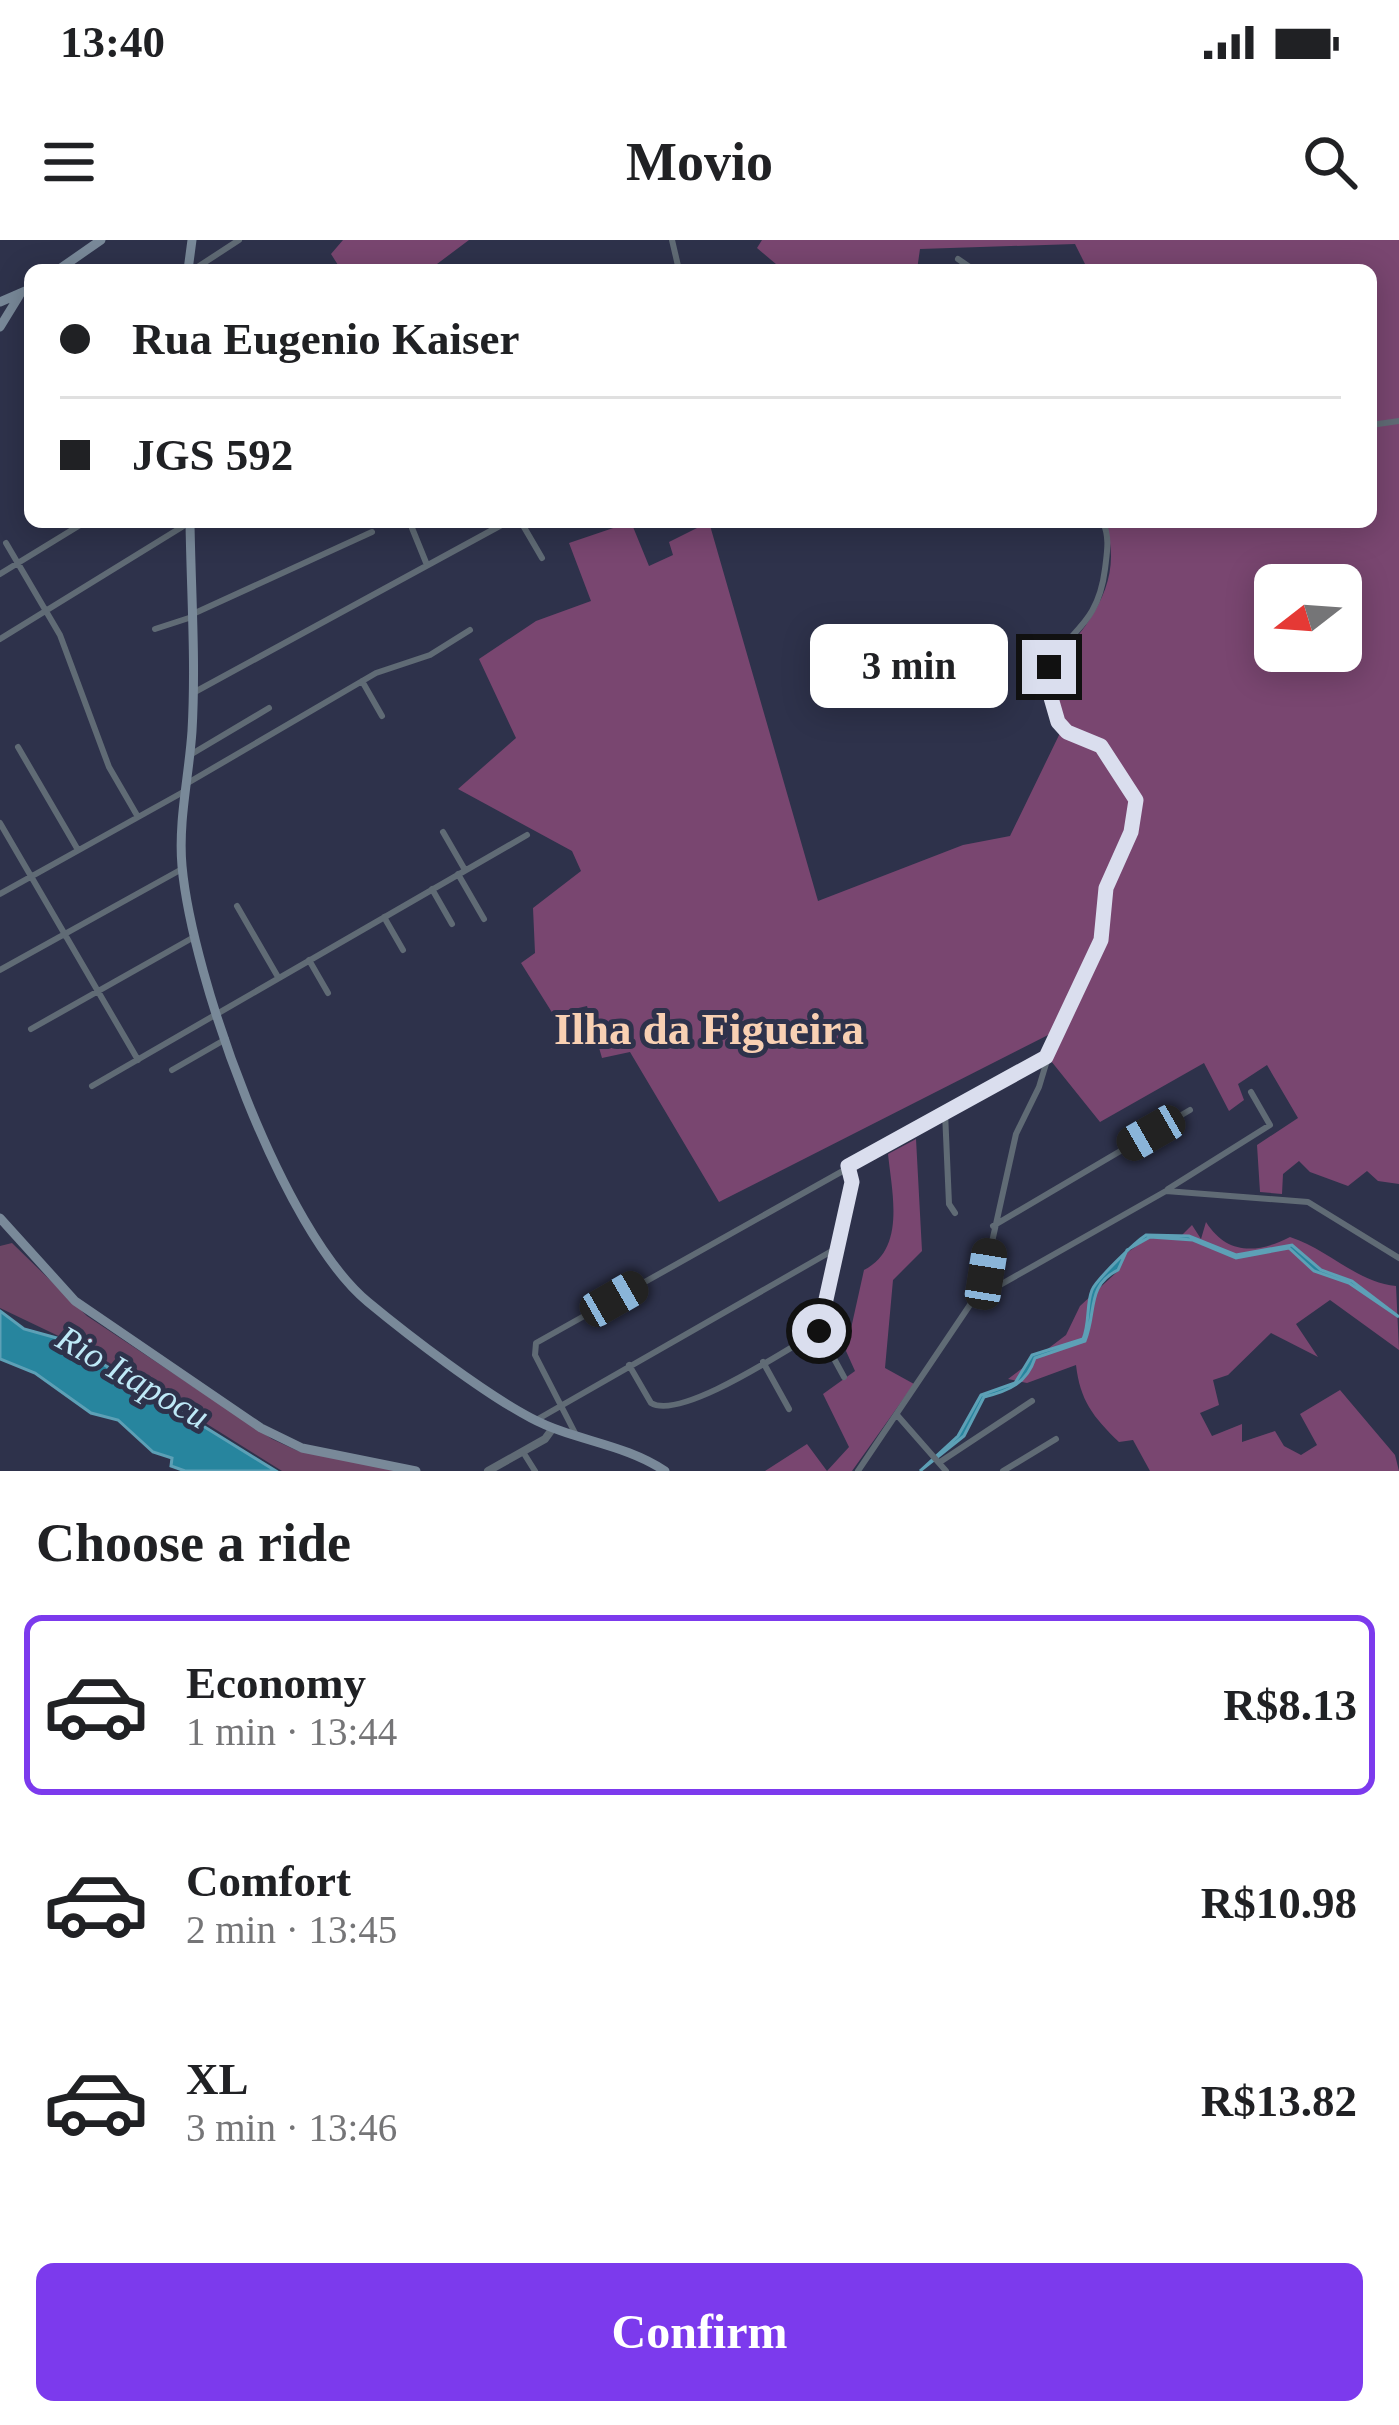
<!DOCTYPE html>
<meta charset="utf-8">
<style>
:root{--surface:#fff;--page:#f6f6f6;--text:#202124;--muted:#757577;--line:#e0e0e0;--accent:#7c3aed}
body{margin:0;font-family:"Times New Roman",serif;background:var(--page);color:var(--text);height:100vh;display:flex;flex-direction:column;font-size:45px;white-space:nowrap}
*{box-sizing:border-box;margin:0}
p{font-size:39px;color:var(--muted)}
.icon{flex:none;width:66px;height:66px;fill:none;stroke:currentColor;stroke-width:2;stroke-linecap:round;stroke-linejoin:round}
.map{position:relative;height:1231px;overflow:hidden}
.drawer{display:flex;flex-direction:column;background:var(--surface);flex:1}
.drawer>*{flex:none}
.guide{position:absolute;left:24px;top:24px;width:1353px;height:264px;border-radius:18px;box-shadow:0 6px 30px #0003;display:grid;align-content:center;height:264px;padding:0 36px;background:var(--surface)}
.needle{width:78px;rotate:253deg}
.controls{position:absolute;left:1254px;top:324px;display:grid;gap:24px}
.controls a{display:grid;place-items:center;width:108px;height:108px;border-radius:18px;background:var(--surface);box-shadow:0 6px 30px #0003;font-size:60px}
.end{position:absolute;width:54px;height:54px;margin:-27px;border:15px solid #dadeee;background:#111;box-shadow:0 0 0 6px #111}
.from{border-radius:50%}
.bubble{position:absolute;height:84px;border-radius:18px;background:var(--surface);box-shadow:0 6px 30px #0003;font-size:39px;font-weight:700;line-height:84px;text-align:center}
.car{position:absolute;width:36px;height:72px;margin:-36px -18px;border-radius:15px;box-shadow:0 0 9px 3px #0007;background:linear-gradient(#222 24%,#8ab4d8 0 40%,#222 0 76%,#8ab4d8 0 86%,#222 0)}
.guide b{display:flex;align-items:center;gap:42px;height:114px;font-size:45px}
.guide b+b{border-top:3px solid var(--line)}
.guide i{width:30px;height:30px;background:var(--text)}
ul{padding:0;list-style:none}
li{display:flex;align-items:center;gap:36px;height:180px;margin:0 24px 18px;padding:0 12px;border:6px solid transparent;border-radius:18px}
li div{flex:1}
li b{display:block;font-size:45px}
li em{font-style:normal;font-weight:700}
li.active{border-color:var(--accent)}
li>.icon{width:108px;height:108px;stroke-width:1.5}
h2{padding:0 36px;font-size:54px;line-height:144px}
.primary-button{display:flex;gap:24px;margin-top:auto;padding:24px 36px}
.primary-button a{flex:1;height:138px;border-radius:18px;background:var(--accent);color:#fff;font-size:48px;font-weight:700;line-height:138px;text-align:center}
.status{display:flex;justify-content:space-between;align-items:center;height:84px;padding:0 60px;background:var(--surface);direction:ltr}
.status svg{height:33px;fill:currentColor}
header{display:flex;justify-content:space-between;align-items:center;height:156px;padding:0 36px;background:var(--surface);font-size:54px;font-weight:700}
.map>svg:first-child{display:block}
</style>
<div class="status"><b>13:40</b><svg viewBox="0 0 49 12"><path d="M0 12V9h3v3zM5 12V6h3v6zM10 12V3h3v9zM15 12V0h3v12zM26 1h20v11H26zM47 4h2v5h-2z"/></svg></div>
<header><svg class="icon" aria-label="menu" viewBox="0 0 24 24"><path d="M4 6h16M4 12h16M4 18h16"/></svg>Movio<svg class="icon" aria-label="search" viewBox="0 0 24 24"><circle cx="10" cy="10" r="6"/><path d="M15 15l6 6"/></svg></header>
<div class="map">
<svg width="1399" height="1231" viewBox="0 0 1399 1231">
<rect width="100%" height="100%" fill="#2e324b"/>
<path fill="#6b4564" d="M12,1003L87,1076L272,1199L298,1211L404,1231H282L92,1112L0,1068V1006Z"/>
<path fill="#794670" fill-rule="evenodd" d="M343,0H469L429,30H333L338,25L331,14Z
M762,0H1399V944L1378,941L1367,931L1348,946L1310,932L1299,921L1283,934L1282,954L1260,952L1257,905L1298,878L1267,825L1238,844L1244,860L1229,871L1204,823L1100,882L1047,816L1056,791L719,962L630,812L602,818L587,766L553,774L521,723L535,713L533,668L581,631L572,611L458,549L516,498L479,419L536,381L591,361L569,303L631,282L649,326L673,315L669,302L709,282L818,661L963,605L1010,596L1061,491L1047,433C1084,389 1127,346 1105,282H1371V30H1088L1075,4L920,9L917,30H783L757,8ZM1275,345H1341V411H1275Z
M916,899L922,1011L893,1040L885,1128L914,1144L852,1231H765L807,1204L827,1231L849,1207L823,1154L855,1131L846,1111L864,1030C906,1009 892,953 888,914Z
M1206,982C1227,1015 1257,1014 1290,997C1328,1009 1358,1043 1396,1046L1399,1110L1330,1060L1296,1084L1318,1117L1271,1093L1228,1135L1213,1140L1219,1165L1200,1173L1212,1196L1242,1184V1202L1275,1191L1284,1206L1301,1215L1317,1205L1300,1174L1340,1150L1395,1215L1399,1231H1150L1133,1200L1119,1202C1093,1177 1080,1160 1076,1125L1027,1143L1008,1139L1066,1095L1080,1066L1119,1030L1125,1014L1150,997L1179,998L1192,985L1201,999Z"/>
<path fill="#27859e" stroke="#5da0b6" stroke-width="3" d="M1146,995L1189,996L1236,1015L1292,1005L1321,1030L1352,1041L1399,1077L1349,1043L1314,1031L1289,1008L1236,1018L1193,1000L1150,997L1127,1010L1118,1030C1086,1046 1097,1071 1085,1101L1035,1118C1027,1143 1009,1151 984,1157L964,1196L920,1231L958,1196L981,1155L1015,1143L1032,1115L1083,1099C1090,1083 1086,1065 1092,1050C1096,1040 1135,1002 1146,995Z
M0,1071L24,1089L64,1100L276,1231H185L171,1226L172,1218L153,1212L118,1180L91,1173L35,1133L0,1119Z"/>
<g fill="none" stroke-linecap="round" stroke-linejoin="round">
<path stroke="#606b75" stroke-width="6" d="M672,0L679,30
M958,19L974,30
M193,30L239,0
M1371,185L1399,181
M521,282L542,318
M412,288L427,325
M6,303L60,395L109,527L138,577
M0,334L85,282
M195,373L372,292
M155,389L192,377
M0,399L190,282
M362,441L382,476
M193,453L507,282
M18,507L78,610
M190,515L269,468
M186,544L376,433L430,415L470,390
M0,583L138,820
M443,592L465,630
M458,634L484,679
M432,649L452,684
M0,654L185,551
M237,666L278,737
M384,677L403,710
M309,720L328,753
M0,730L182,629
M31,789L194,697
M172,830L226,799
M92,846L527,595
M945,872L949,964L955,973
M1168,949L1270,885L1251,852
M993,986L1190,870
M977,1058L1166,951L1308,962L1399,1018
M763,1122L789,1169
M629,1125L651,1163C681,1181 787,1109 819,1091
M844,1137L819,1091L852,942L848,926
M897,1175L946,1231
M538,1179L837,1008
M575,1193L535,1115L536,1103L1046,817
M523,1212L535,1231
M940,1222L1032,1161
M858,1231L982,1047L1016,894L1039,847L1055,794L1101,700L1106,648L1135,578L1132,547L1101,506L1067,492L1058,482L1046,435C1063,390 1097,392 1105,329C1107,312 1110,298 1103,282
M1003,1231L1056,1199"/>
<path stroke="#606b75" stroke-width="8" d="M488,1231L545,1199L553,1188"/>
<path stroke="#798999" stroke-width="9" d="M58,30L101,0
M188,30L192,0
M0,62L30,49
M0,87L19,56
M190,282C191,351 196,422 192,491C189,536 178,581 182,626C192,737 282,991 368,1062C409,1096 485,1154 531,1178C574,1201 623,1203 665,1231
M0,978L75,1061L261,1188L302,1208L416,1231"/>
</g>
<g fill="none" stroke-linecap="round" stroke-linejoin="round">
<path stroke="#dadeee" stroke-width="15" d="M819,1091L852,942L848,926L1046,817L1101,700L1106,648L1131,592L1136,560L1101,506L1067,492L1058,482L1047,444L1049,427"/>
</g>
<g text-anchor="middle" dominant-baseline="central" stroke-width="10" stroke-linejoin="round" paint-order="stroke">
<g font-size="36" font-style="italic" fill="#bee9f7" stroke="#2e324b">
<text transform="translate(133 1137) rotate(30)">Rio Itapocu</text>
</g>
<g font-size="45" font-weight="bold" fill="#f8d0b3" stroke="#2e324b">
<text x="709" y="789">Ilha da Figueira</text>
</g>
</g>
</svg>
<div class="controls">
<a><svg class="needle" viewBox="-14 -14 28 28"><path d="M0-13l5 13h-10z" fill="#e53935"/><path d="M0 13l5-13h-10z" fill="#757577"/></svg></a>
</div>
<i class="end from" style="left:819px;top:1091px"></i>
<i class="end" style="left:1049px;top:427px"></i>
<div class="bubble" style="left:810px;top:384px;width:198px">3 min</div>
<i class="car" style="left:1151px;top:893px;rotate:240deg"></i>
<i class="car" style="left:986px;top:1034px;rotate:9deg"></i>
<i class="car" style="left:614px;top:1059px;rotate:60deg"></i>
<div class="guide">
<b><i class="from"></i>Rua Eugenio Kaiser</b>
<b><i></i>JGS 592</b>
</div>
</div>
<section class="drawer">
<h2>Choose a ride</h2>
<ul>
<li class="active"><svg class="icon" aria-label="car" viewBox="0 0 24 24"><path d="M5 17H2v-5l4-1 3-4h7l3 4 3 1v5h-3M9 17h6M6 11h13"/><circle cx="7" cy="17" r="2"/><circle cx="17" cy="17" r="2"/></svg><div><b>Economy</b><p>1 min · 13:44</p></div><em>R$8.13</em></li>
<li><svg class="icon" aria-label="car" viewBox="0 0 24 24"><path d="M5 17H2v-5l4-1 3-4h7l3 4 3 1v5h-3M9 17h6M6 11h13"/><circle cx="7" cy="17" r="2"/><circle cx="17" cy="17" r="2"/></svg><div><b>Comfort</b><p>2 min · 13:45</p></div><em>R$10.98</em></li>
<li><svg class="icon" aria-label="car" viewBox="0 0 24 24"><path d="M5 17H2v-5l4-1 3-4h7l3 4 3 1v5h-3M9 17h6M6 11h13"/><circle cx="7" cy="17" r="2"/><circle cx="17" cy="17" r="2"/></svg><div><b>XL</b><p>3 min · 13:46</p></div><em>R$13.82</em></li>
</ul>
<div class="primary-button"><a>Confirm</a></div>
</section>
